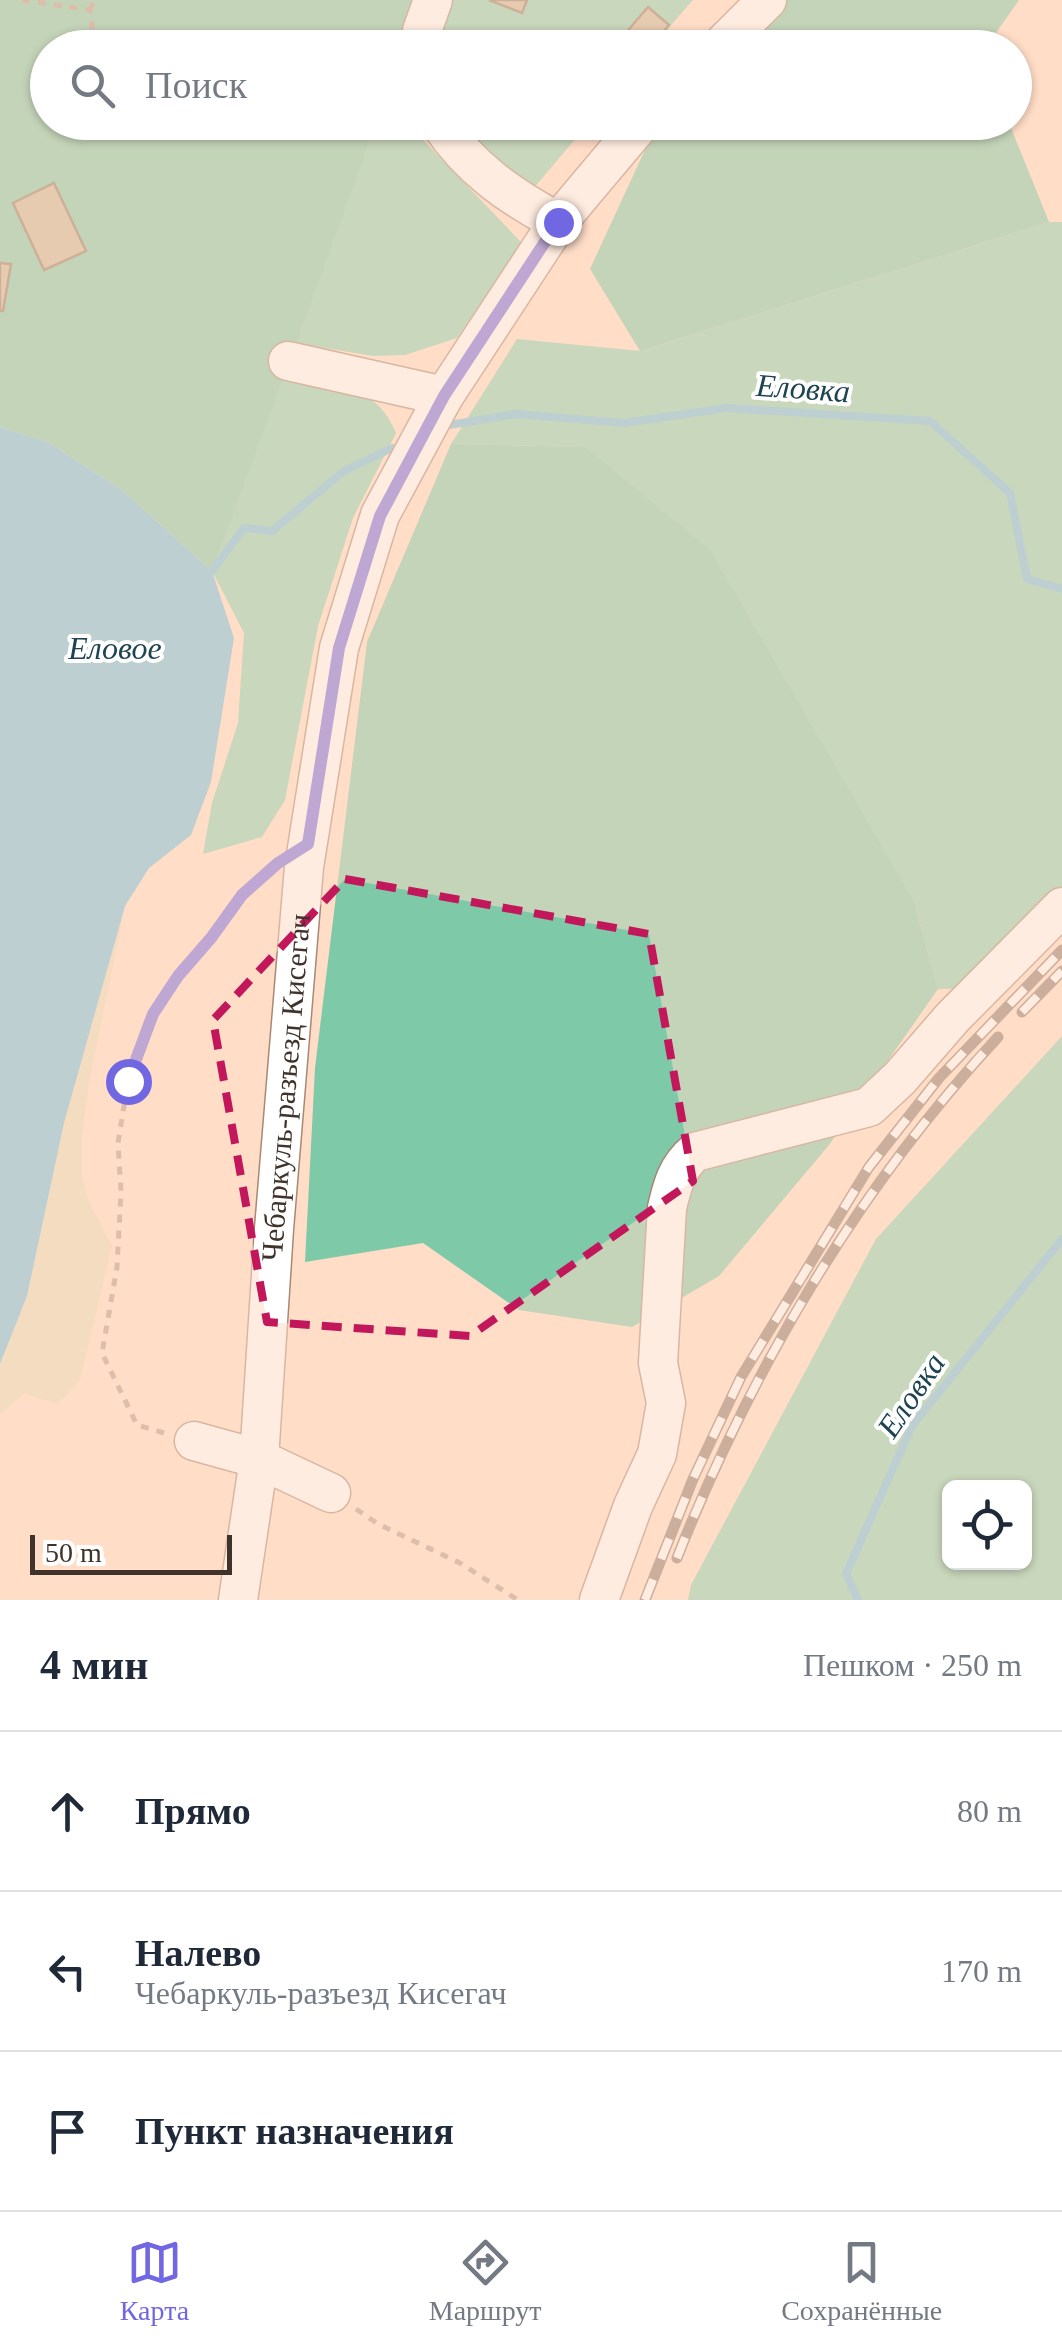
<!DOCTYPE html>
<html lang="ru">
<head>
<meta charset="utf-8">
<style>
	:root { --surface:#fff; --page:#f2f2f3; --text:#1f2937; --muted:#747a83; --line:#e0e1e3; --accent:#7167e2 }
	body { margin:0; font-family:Georgia,serif; background:var(--page); color:var(--text) }
	.controls { position:absolute; right:30px; bottom:30px; display:grid; overflow:hidden; border-radius:15px; box-shadow:0 2px 8px #0004 }
	.controls button { width:90px; height:90px; display:grid; place-items:center; padding:0; border:0; border-bottom:2px solid var(--line); background:var(--surface); color:var(--text); font:50px sans-serif }
	.scale { position:absolute; left:30px; bottom:25px; width:202px; box-sizing:border-box; padding-left:10px; border:5px solid #40332b; border-top:0; font-size:28px; line-height:35px; white-space:nowrap; color:#40332b; -webkit-text-stroke:8px #fff; paint-order:stroke }
	.stop { position:absolute; width:30px; height:30px; margin:-22px; border:8px solid #7167e2; border-radius:50%; background:#fff }
	.stop.end { background:#7167e2; border-color:#fff; box-shadow:0 2px 10px #0008 }
	.list { margin:0; padding:0; list-style:none }
	h2 { display:flex; justify-content:space-between; align-items:center; height:130px; margin:0; padding:0 40px; font-size:42px }
	h2 small { font-size:32px; font-weight:400; color:var(--muted) }
	.list li { display:grid; grid-template-columns:65px 1fr auto; gap:30px; align-items:center; box-sizing:border-box; height:160px; padding:0 40px; border-top:2px solid var(--line) }
	.list b { display:block; font-size:38px; white-space:nowrap }
	.list p { margin:0; font-size:32px; white-space:nowrap; color:var(--muted) }
	.list em { font-size:32px; font-style:normal; color:var(--muted) }
	.icon { flex:none; width:55px; height:55px; fill:none; stroke:currentColor; stroke-width:2; stroke-linecap:round; stroke-linejoin:round }
	.map { position:relative; flex:none; width:1062px; height:1600px; overflow:hidden }
	.search { position:absolute; background:var(--surface); box-shadow:0 2px 8px #0004; left:30px; right:30px; top:30px; height:110px; display:flex; align-items:center; gap:25px; box-sizing:border-box; padding:0 35px; border-radius:55px; color:var(--muted); font-size:38px }
	.sheet { height:610px; background:var(--surface) }
	nav { display:flex; justify-content:space-around; align-items:center; box-sizing:border-box; height:140px; border-top:2px solid var(--line); background:var(--surface); font-size:28px; color:var(--muted) }
	nav a { display:grid; justify-items:center; gap:5px }
	nav .on { color:var(--accent) }
	.map>svg:first-child { display:block }
	.green { fill:#87d1b0; fill-rule:evenodd }
	.forest { fill:#7dc9a8 }
	.sand { fill:#e5dbb6 }
	.water { fill:#6ebfde }
	.lines { fill:none; stroke-linecap:round; stroke-linejoin:round }
	.stream { stroke:#6ebfde; stroke-width:8 }
	.building { fill:#cab697; stroke:#8f7c5f; stroke-width:2.5 }
	.minor-casing { stroke:#a88976; stroke-width:41 }
	.path { stroke:#b39989; stroke-width:5; stroke-dasharray:8 8; stroke-linecap:butt }
	.minor { stroke:#fff; stroke-width:38 }
	.rail-casing { stroke:#8c7669; stroke-width:11 }
	.rail { stroke:#fff; stroke-width:8; stroke-dasharray:22; stroke-linecap:butt }
	.route { stroke:#7167e2; stroke-width:12 }
	.marked { fill:none; stroke:#c2185b; stroke-width:8; stroke-dasharray:20 12; stroke-linejoin:round }
	.labels { text-anchor:middle; stroke-width:8; stroke-linejoin:round; paint-order:stroke }
	.street-label { font-size:30px; fill:#40332b; stroke:#fff }
	.water-label { font-size:32px; font-style:italic; fill:#1f4451; stroke:#fff }
</style>
</head>
<body>
<div class="map">
<svg width="1062" height="1600" viewBox="0 0 1062 1600">
	<rect width="100%" height="100%" fill="#ffddc7"/>
	<g class="green">
		<path d="M423 0H693L652 47 405 48Z"/>
		<path d="M377 123H407L522 243 457 338 405 355 373 356 295 343Z"/>
		<path d="M419 123H589L527 196Z"/>
		<path d="M1049 222H1062V920L984 988 938 989 914 902 585 447 451 444 517 339 640 351Z"/>
		<path d="M282 376C330 384 376 382 396 433L353 518 318 626 285 800 262 837 203 854 212 803 238 723 244 633 212 571Z"/>
		<path d="M1062 1036V1600H688L691 1585 876 1239ZM950 1488H1024V1562H950Z"/>
	</g>
	<g class="forest">
		<path d="M0 0H423L405 47 48 48V122L377 123 212 571 121 489 48 442 0 427Z"/>
		<path d="M786 0H1019L986 47 740 48Z"/>
		<path d="M667 123H1009L1049 222 640 351 590 269 650 139Z"/>
		<path d="M451 444 585 447 710 550 914 902 938 989 829 1145 719 1276 632 1327 519 1310 423 1243 305 1262 315 1068 367 642Z"/>
	</g>
	<path class="sand" d="M125 906 89 1083 82 1136V1180L90 1204 112 1246 80 1380 58 1404 24 1393 0 1415V1364L27 1296 64 1123Z"/>
	<path class="water" d="M0 427 48 442 121 489 212 571 234 638 211 782 191 835 149 868 125 906 64 1123 27 1296 0 1364Z"/>
	<g class="lines">
		<g class="stream">
			<path d="M443 426 516 414 624 423 726 408 930 421 1010 493 1027 579 1062 589"/>
			<path d="M212 571 244 528 272 531 344 471 392 448"/>
			<path d="M858 1600 846 1574 912 1426 1062 1239"/>
		</g>
	</g>
	<g class="building">
		<path d="M489 0H527L522 13Z"/>
		<path d="M648 7 669 25 650 48H613Z"/>
		<path d="M54 183 86 251 44 270 13 203Z"/>
		<path d="M0 263 11 264 3 311H0Z"/>
	</g>
	<g class="lines">
		<g class="minor-casing">
			<g id="minor">
				<path d="M420 48 422 31 433 0"/>
				<path d="M719 48 767 0"/>
				<path d="M439 122C470 169 510 196 558 222"/>
				<path d="M288 361 444 396"/>
				<path d="M194 1441 259 1459 331 1493"/>
				<path id="s1" d="M238 1600 259 1459 274 1229 304 867 339 648 380 515 444 396 558 222 642 122"/>
				<path d="M599 1600 633 1506 657 1454 666 1403 658 1363 667 1208C672 1186 677 1167 695 1152L869 1107 900 1078 953 1017 1062 907"/>
			</g>
		</g>
		<g class="path">
			<path d="M22 0 90 10 95 48"/>
			<path d="M90 10 94 0"/>
			<path d="M164 1433 137 1425 102 1353 117 1267 121 1191 118 1143 128 1081 153 1015 178 976 211 938 242 895 273 868"/>
			<path d="M356 1509 378 1524 460 1563 518 1600"/>
		</g>
		<use href="#minor" class="minor"/>
		<g class="rail-casing">
			<g id="rail">
				<path d="M1022 1012 1062 971"/>
				<path d="M677 1558C752 1368 859 1187 998 1037"/>
				<path d="M645 1600 693 1479 741 1377 869 1167 939 1078 1062 950"/>
			</g>
		</g>
		<use href="#rail" class="rail"/>
	</g>
	<g class="lines">
		<path class="route" d="M128 1081 153 1014 178 976 211 938 242 895 278 863 308 844 339 648 380 516 444 396 558 222"/>
	</g>
	<path d="M0 0H1062V1600H0ZM345 879 649 934 693 1181 470 1336 267 1322 213 1020Z" fill="#ffddc7" fill-opacity=".55" fill-rule="evenodd"/>
	<path class="marked" d="M345 879 649 934 693 1181 470 1336 267 1322 213 1020Z"/>
	<g class="labels">
		<g class="street-label">
			<text dy="10" stroke="none"><textPath href="#s1" startOffset="515">Чебаркуль-разъезд Кисегач</textPath></text>
		</g>
		<g class="water-label">
			<text transform="translate(803 388) rotate(4)" y="11">Еловка</text>
			<text x="115" y="659">Еловое</text>
			<text transform="translate(911 1395) rotate(-56)" y="11">Еловка</text>
		</g>
	</g>
</svg>
<div class="controls">
<button><svg class="icon" aria-label="locate" viewBox="0 0 24 24"><circle cx="12" cy="12" r="6"/><path d="M12 2v4M12 18v4M2 12h4M18 12h4"/></svg></button>
</div>
<div class="scale">50 m</div>
<div class="stop" style="left:128px;top:1081px"></div>
<div class="stop end" style="left:558px;top:222px"></div>
<div class="search"><svg class="icon" aria-label="search" viewBox="0 0 24 24"><circle cx="10" cy="10" r="6"/><path d="M15 15l6 6"/></svg>Поиск</div>
</div>
<section class="sheet">
<h2>4 мин<small>Пешком · 250 m</small></h2>
<ul class="list">
<li><svg class="icon" aria-label="ahead" viewBox="0 0 24 24"><path d="M12 20V5M6 11l6-6 6 6"/></svg><div><b>Прямо</b></div><em>80 m</em></li>
<li><svg class="icon" aria-label="left" viewBox="0 0 24 24"><path d="M17 20v-9H6M10 6l-5 5 5 5"/></svg><div><b>Налево</b><p>Чебаркуль-разъезд Кисегач</p></div><em>170 m</em></li>
<li><svg class="icon" aria-label="arrive" viewBox="0 0 24 24"><path d="M6 21V4h12l-3 4 3 4H6"/></svg><div><b>Пункт назначения</b></div></li>
</ul>
</section>
<nav>
<a class="on"><svg class="icon" aria-label="map" viewBox="0 0 24 24"><path d="M3 6l6-2 6 2 6-2v14l-6 2-6-2-6 2zM9 4v14M15 6v14"/></svg>Карта</a>
<a><svg class="icon" aria-label="directions" viewBox="0 0 24 24"><path d="M12 3l9 9-9 9-9-9zM9 14v-3h6M13 9l2 2-2 2"/></svg>Маршрут</a>
<a><svg class="icon" aria-label="saved" viewBox="0 0 24 24"><path d="M7 4h10v16l-5-4-5 4z"/></svg>Сохранённые</a>
</nav>
</body>
</html>
